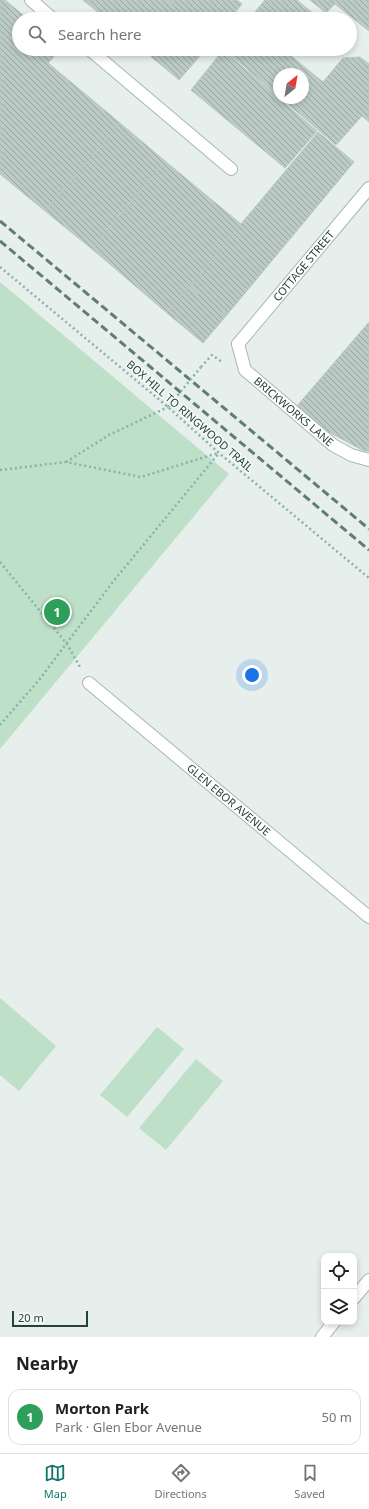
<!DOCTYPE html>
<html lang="en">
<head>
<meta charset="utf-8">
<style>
	:root { --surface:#fff; --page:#f6f6f6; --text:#202124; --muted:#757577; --line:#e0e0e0; --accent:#0f766e }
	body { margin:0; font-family:"Noto Sans",sans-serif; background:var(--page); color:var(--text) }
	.controls { position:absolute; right:12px; bottom:12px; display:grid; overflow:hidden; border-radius:8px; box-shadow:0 2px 6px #0003 }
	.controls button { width:36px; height:36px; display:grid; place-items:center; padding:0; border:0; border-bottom:1px solid var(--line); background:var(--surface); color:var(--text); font:20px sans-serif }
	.compass { position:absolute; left:273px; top:68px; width:36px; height:36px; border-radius:50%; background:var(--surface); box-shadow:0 2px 6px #0003; rotate:31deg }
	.scale { position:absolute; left:12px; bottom:10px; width:76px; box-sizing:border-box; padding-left:4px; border:2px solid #24423a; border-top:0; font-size:11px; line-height:14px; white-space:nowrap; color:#24423a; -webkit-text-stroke:3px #f7fbf9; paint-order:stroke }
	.you { position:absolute; left:252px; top:675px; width:14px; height:14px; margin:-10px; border:3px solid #fff; border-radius:50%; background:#1a73e8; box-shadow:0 0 0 6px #1a73e833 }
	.badge { display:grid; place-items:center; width:26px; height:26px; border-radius:50%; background:var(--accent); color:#fff; font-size:13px; font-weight:700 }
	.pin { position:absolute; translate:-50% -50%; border:2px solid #fff; box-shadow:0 1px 4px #0006 }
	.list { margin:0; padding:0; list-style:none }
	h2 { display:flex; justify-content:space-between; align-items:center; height:52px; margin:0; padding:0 16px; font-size:17px }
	h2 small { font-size:13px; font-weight:400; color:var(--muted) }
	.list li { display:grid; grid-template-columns:26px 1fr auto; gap:12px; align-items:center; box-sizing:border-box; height:56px; margin:0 8px 8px; padding:0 8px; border:1px solid var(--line); border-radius:12px }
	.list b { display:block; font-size:15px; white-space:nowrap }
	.list p { margin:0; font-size:13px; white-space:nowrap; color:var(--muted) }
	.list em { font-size:13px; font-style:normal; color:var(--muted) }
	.icon { flex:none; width:22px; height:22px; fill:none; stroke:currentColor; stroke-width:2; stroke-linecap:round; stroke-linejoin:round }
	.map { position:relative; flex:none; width:369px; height:1337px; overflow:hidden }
	.search { position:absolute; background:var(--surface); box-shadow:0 2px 6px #0003; left:12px; right:12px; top:12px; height:44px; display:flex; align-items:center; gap:10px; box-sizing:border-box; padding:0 14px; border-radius:22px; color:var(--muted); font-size:15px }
	.sheet { height:116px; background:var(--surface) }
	nav { display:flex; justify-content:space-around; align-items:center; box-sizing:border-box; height:56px; border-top:1px solid var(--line); background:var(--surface); font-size:11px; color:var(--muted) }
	nav a { display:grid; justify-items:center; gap:2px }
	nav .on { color:var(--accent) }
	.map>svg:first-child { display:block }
	.green { fill:#bfe0c8 }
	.building { fill:url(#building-back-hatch); stroke:#b8c9c2 }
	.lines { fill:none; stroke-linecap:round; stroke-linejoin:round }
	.service-casing { stroke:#a8b8b2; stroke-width:14 }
	.minor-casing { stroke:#a8b8b2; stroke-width:14 }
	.path { stroke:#86b3a5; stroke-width:2.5; stroke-dasharray:2 3; stroke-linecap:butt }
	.service { stroke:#fff; stroke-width:12 }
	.minor { stroke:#fff; stroke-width:12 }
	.rail { stroke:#5f7d75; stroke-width:3; stroke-dasharray:8 4; stroke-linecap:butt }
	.path-bridge { stroke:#86b3a5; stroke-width:2.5; stroke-dasharray:2 3; stroke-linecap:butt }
	.labels { text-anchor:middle; stroke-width:3; stroke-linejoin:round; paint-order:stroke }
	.street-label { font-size:11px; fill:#24423a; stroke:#f7fbf9 }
</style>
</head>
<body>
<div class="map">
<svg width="369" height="1337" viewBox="0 0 369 1337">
	<defs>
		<pattern id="building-back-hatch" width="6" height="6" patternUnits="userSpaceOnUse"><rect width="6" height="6" fill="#bbcac4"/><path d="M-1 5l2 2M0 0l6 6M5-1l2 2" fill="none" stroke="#98a6a0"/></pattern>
	</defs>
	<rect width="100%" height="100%" fill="#e6efeb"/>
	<g class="green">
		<path d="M0 282 229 474 0 749Z"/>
		<path d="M0 998 56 1046 19 1091 0 1075Z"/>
		<path d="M157 1027 184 1049 127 1117 100 1095Z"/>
		<path d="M196 1059 223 1081 166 1150 139 1128Z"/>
	</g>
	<g class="building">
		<path d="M0 0H5L28 19H19V49H61L48 63 120 123 45 211 0 174Z"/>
		<path d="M83 0H168L190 19H106Z"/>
		<path d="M168 0H237L242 4 230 19H191Z"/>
		<path d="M265 0H297L320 19H249Z"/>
		<path d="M310 0H369V31L335 4 326 13Z"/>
		<path d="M142 49H206L179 80Z"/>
		<path d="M224 49H295L290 55 323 82 343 58 360 57 369 64V122L362 116 336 145 281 98H303V74H279V97Z"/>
		<path d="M223 50 317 131 285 168 191 90Z"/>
		<path d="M120 123 165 161 92 249 45 211Z"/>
		<path d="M318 132 354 162 226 316 189 286Z"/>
		<path d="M165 161 241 224 167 313 92 249Z"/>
		<path d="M189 286 226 316 203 343 167 313Z"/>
		<path d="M369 322V451H364L325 430 297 406Z"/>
	</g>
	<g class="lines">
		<g class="service-casing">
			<g id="service">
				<path d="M31 0 53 19"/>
				<path d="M89 49 231 169"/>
				<path id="s1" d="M238 344 245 370 333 445 351 455 369 460"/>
			</g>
		</g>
		<g class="minor-casing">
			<g id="minor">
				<path id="s2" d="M238 344 369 188"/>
				<path id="s3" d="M89 683 369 917"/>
				<path d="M354 1298 369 1280"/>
				<path d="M322 1337 334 1322"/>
			</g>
		</g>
		<g class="path">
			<path d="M0 267 168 407 219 453 369 578"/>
			<path d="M201 367 212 355 222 362"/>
			<path d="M66 462 109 435 168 407"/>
			<path d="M0 470 66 462 141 477 218 453"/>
			<path d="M0 562 67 644 80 667"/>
			<path d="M0 725 39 680 112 583 219 453"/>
		</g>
		<use href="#service" class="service"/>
		<use href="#minor" class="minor"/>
		<g class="rail">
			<path d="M0 221 369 529"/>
			<path d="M0 241 369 550"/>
		</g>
		<path class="path-bridge" d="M168 407 201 367"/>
	</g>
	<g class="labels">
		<g class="street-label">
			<text dy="4" stroke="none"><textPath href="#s2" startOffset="102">COTTAGE STREET</textPath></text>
			<text dy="4" stroke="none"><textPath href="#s1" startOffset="91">BRICKWORKS LANE</textPath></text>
			<text transform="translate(190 416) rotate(41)" y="4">BOX HILL TO RINGWOOD TRAIL</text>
			<text dy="4" stroke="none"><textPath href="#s3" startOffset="182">GLEN EBOR AVENUE</textPath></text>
		</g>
	</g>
</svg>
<div class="controls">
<button><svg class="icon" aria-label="locate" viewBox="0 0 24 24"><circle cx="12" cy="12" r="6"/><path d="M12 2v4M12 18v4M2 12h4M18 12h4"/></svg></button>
<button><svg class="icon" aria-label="layers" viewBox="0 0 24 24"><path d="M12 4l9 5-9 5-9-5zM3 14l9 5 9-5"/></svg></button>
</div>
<svg class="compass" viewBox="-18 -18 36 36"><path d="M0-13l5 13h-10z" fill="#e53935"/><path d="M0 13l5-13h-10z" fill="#757577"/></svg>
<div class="scale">20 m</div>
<div class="you"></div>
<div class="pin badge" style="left:57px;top:612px;background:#2e9e5b">1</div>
<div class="search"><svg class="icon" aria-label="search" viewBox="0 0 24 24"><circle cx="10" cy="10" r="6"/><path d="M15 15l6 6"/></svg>Search here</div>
</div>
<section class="sheet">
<h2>Nearby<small></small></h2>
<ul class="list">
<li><span class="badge" style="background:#2e9e5b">1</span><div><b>Morton Park</b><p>Park · Glen Ebor Avenue</p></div><em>50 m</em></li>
</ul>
</section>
<nav>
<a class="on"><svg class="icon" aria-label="map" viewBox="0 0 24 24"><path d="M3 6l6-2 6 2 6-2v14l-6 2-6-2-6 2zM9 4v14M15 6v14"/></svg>Map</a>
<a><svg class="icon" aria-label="directions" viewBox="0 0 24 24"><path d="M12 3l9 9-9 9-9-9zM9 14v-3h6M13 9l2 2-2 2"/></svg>Directions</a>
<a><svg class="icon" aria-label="saved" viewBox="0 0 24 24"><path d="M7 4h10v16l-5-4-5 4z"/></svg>Saved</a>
</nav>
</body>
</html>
